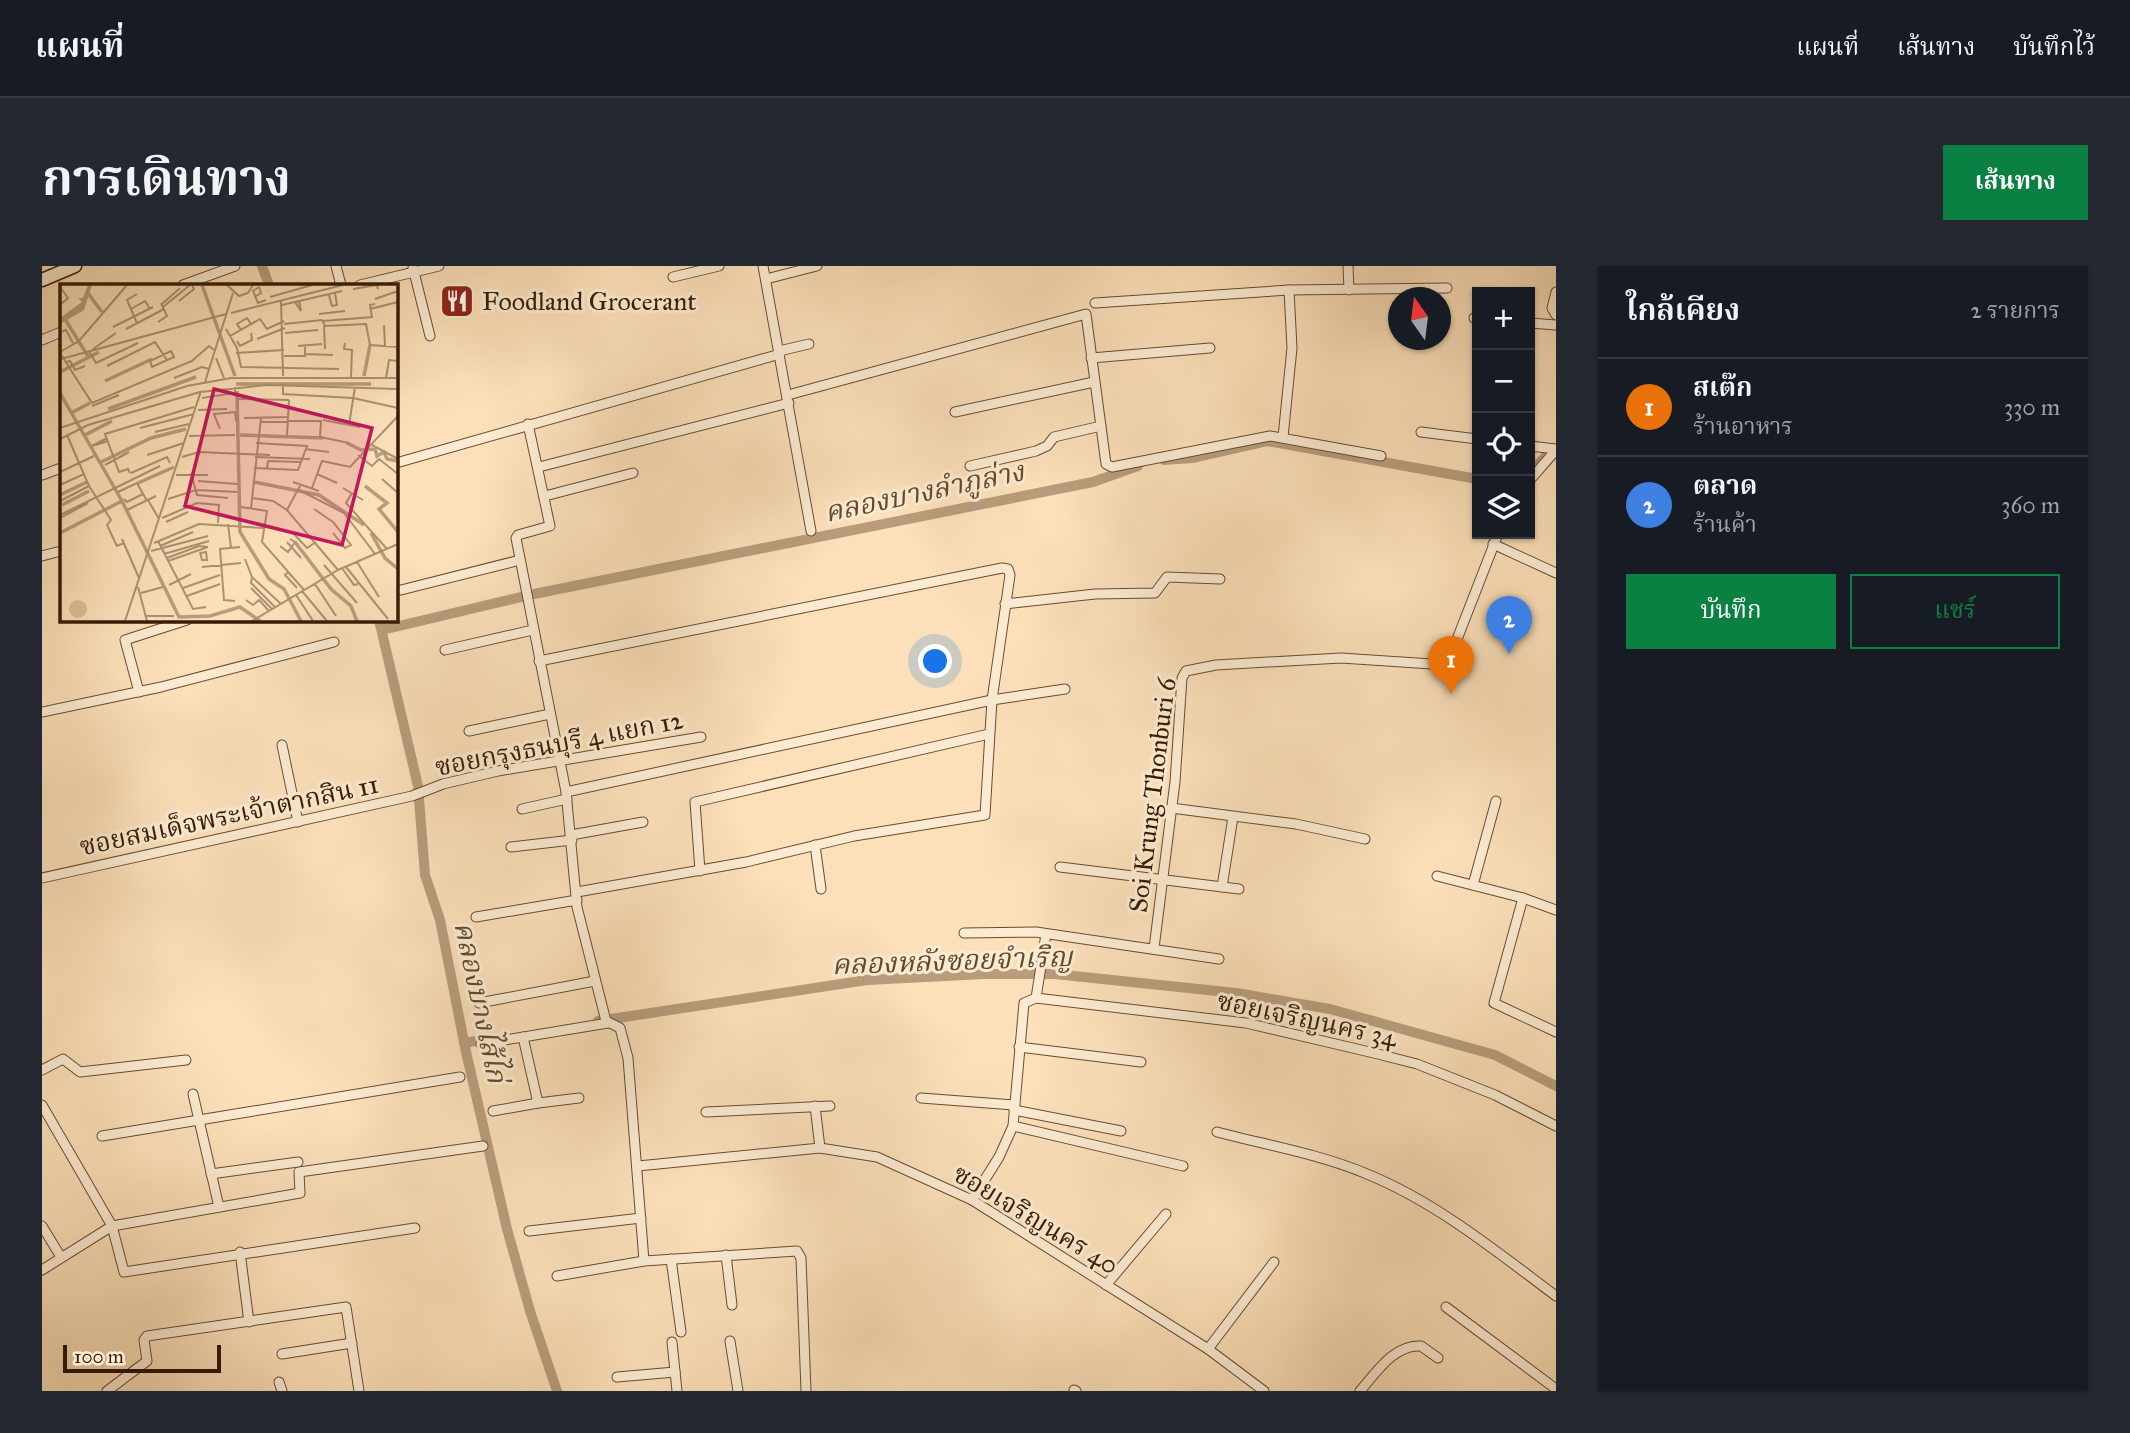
<!DOCTYPE html>
<html lang="th">
<head>
<meta charset="utf-8">
<style>
	:root { --surface:#171b24; --page:#242831; --text:#f1f3f6; --muted:#9ea1a6; --line:#363941; --accent:#0b8043 }
	body { margin:0; font-family:"IM FELL Great Primer","Noto Serif Thai",serif; background:var(--page); color:var(--text) }
	.controls { position:absolute; right:21px; top:21px; display:grid; overflow:hidden; border-radius:0px; box-shadow:0 2px 5px #0004 }
	.controls button { width:63px; height:63px; display:grid; place-items:center; padding:0; border:0; border-bottom:2px solid var(--line); background:var(--surface); color:var(--text); font:35px sans-serif }
	.compass { position:absolute; left:1346px; top:21px; width:63px; height:63px; border-radius:50%; background:var(--surface); box-shadow:0 2px 5px #0004; rotate:346deg }
	.scale { position:absolute; left:21px; bottom:18px; width:158px; box-sizing:border-box; padding-left:7px; border:4px solid #371b03; border-top:0; font-size:19px; line-height:24px; white-space:nowrap; color:#371b03; -webkit-text-stroke:5px #fcebd2; paint-order:stroke }
	.you { position:absolute; left:894px; top:396px; width:24px; height:24px; margin:-18px; border:5px solid #fff; border-radius:50%; background:#1a73e8; box-shadow:0 0 0 10px #1a73e833 }
	.badge { display:grid; place-items:center; width:46px; height:46px; border-radius:50%; background:var(--accent); color:#fff; font-size:23px; font-weight:700 }
	.pin { position:absolute; translate:-50% -58px; filter:drop-shadow(0 2px 4px #0008) }
	.pin::after { content:''; position:absolute; top:37px; width:24px; height:21px; background:inherit; clip-path:polygon(0 0,100% 0,50% 100%) }
	.list { margin:0; padding:0; list-style:none }
	h2 { display:flex; justify-content:space-between; align-items:center; height:91px; margin:0; padding:0 28px; font-size:30px }
	h2 small { font-size:23px; font-weight:400; color:var(--muted) }
	.list li { display:grid; grid-template-columns:46px 1fr auto; gap:21px; align-items:center; box-sizing:border-box; height:98px; padding:0 28px; border-top:2px solid var(--line) }
	.list b { display:block; font-size:26px; white-space:nowrap }
	.list p { margin:0; font-size:23px; white-space:nowrap; color:var(--muted) }
	.list em { font-size:23px; font-style:normal; color:var(--muted) }
	.actions { display:flex; gap:14px; padding:21px 28px }
	.actions a { flex:1; padding:16px 0; border:2px solid var(--accent); border-radius:0px; text-align:center; font-size:24px; color:var(--accent) }
	.actions .main { background:var(--accent); color:#fff }
	.icon { flex:none; width:38px; height:38px; fill:none; stroke:currentColor; stroke-width:2; stroke-linecap:round; stroke-linejoin:round }
	.map { position:relative; flex:none; width:1514px; height:1125px; overflow:hidden; border-radius:0px }
	header { display:flex; align-items:center; gap:42px; box-sizing:border-box; height:98px; padding:0 35px; background:var(--surface); border-bottom:2px solid var(--line) }
	header strong { font-size:33px }
	nav { display:flex; gap:38px; margin-inline-start:auto; font-size:24px }
	.intro { display:flex; align-items:center; justify-content:space-between; box-sizing:border-box; height:168px; padding:0 42px }
	h1 { margin:0; font-size:49px }
	.button { padding:18px 32px; border-radius:0px; background:var(--accent); color:#fff; font-size:24px; font-weight:700 }
	main { display:flex; gap:42px; padding:0 42px }
	aside { flex:1; background:var(--surface); border-radius:0px; box-shadow:0 2px 5px #0004 }
	.map>svg:first-child { display:block }
	.lines { fill:none; stroke-linecap:round; stroke-linejoin:round }
	.canal { stroke:#b89d7c; stroke-width:10 }
	.street-casing { stroke:#684c31; stroke-width:11 }
	.secondary-casing { stroke:#371b03; stroke-width:15 }
	.street { stroke:#fcebd2; stroke-width:9 }
	.secondary { stroke:#fcebd2; stroke-width:12 }
	.labels { text-anchor:middle; stroke-width:6; stroke-linejoin:round; paint-order:stroke }
	.poi-label { font-size:26px; fill:#371b03; stroke:#fcebd2; text-anchor:start }
	.street-label { font-size:26px; fill:#371b03; stroke:#fcebd2 }
	.water-label { font-size:28px; font-style:italic; fill:#64482d; stroke:#fcebd2 }
	.inset-river { fill:none; stroke:#b89d7c; stroke-width:3.5 }
	.inset-road { fill:none; stroke:#ad9171; stroke-width:2 }
	.view { fill:#c2185b; fill-opacity:0.15; stroke:#c2185b; stroke-width:3.5 }
	.inset-edge { fill:none; stroke:#371b03; stroke-width:3.5 }
</style>
</head>
<body>
<header>
<strong>แผนที่</strong>
<nav><a>แผนที่</a><a>เส้นทาง</a><a>บันทึกไว้</a></nav>
</header>
<div class="intro"><h1>การเดินทาง</h1><a class="button">เส้นทาง</a></div>
<main>
<div class="map">
<svg width="1514" height="1125" viewBox="0 0 1514 1125">
	<rect width="100%" height="100%" fill="#fbe0ba"/>
	<filter id="stains"><feTurbulence type="fractalNoise" baseFrequency=".00286" numOctaves="4"/><feColorMatrix values="0 0 0 0 .2 0 0 0 0 .09 0 0 0 0 .02 0 0 0 .5 -.17"/></filter>
	<radialGradient id="worn" r=".72"><stop offset=".6" stop-color="#630" stop-opacity="0"/><stop offset="1" stop-color="#630" stop-opacity=".3"/></radialGradient>
	<g class="lines">
		<g class="canal">
			<path d="M220 0 227 19"/>
			<path d="M1122 194 1150 192 1225 175 1435 213"/>
			<path d="M1488 207 1503 191"/>
			<path d="M337 354 376 520 383 609 398 654 424 786 465 963 488 1045 515 1125"/>
			<path d="M340 364 492 328 1051 216 1096 200"/>
			<path d="M556 755 825 714 942 708H1013L1194 727 1288 743 1453 789 1514 820"/>
			<path d="M422 777 451 772"/>
		</g>
		<g class="street-casing">
			<g id="street">
				<path d="M294 0 299 19"/>
				<path d="M721 0 769 265"/>
				<path d="M1306 0 1307 24"/>
				<path d="M371 2 388 70"/>
				<path d="M631 11 677 0"/>
				<path d="M724 13 775 0"/>
				<path d="M141 19 193 0"/>
				<path d="M318 19 397 0"/>
				<path d="M1514 26 1510 42 1514 49"/>
				<path d="M1053 37 1247 24 1405 22"/>
				<path d="M1432 52 1435 53"/>
				<path d="M1488 57 1514 59"/>
				<path d="M0 74 19 66"/>
				<path d="M737 85 767 78"/>
				<path d="M1049 92 1168 82"/>
				<path d="M746 129 1044 48 1064 198 1070 201 1228 170 1339 190"/>
				<path d="M913 146 1052 116"/>
				<path d="M486 158 508 260 476 269 474 272 524 526 535 641 564 755 578 762 586 792 602 995"/>
				<path d="M1379 166 1435 173"/>
				<path d="M1241 171 1250 82 1247 24"/>
				<path d="M1488 180 1514 183"/>
				<path d="M354 197 738 88"/>
				<path d="M928 200 994 185 1005 180 1012 171 1059 160"/>
				<path d="M497 201 747 137"/>
				<path d="M0 209 19 202"/>
				<path d="M1488 214 1514 184"/>
				<path d="M503 230 591 207"/>
				<path d="M1451 278 1514 307"/>
				<path d="M0 290 19 285"/>
				<path d="M359 324 478 294"/>
				<path d="M963 338 1053 328 1113 327 1125 311 1178 313"/>
				<path d="M403 384 491 364"/>
				<path d="M497 395 960 302 966 303 968 309 950 434 943 549 812 570 704 596 535 626"/>
				<path d="M97 426 83 374 145 354"/>
				<path d="M0 446 119 421 292 376"/>
				<path d="M427 465 508 448"/>
				<path d="M240 479 256 556"/>
				<path d="M524 526 950 434 1023 423"/>
				<path d="M1129 542 1254 558 1323 573"/>
				<path d="M480 543 525 533"/>
				<path d="M529 569 601 556"/>
				<path d="M773 579 779 623"/>
				<path d="M469 581 530 574"/>
				<path d="M1018 601 1197 623"/>
				<path d="M658 605 653 536 947 468"/>
				<path d="M1395 610 1481 632 1514 644"/>
				<path d="M0 612 370 530 401 518 456 505 659 471"/>
				<path d="M1431 619 1454 535"/>
				<path d="M1180 621 1191 551"/>
				<path d="M1481 632 1452 737 1514 766"/>
				<path d="M434 651 535 634"/>
				<path d="M922 667 994 666 1177 693"/>
				<path d="M1112 682 1133 516 1140 412 1144 405 1174 399 1299 392 1405 399 1456 268"/>
				<path d="M994 732 1204 757 1332 787 1375 798 1453 829 1514 860"/>
				<path d="M437 737 553 715"/>
				<path d="M481 771 496 837 537 832"/>
				<path d="M439 778 566 757"/>
				<path d="M977 781 1099 796"/>
				<path d="M0 804 21 793 38 806 144 794"/>
				<path d="M151 828 177 941"/>
				<path d="M879 832 972 839"/>
				<path d="M0 839 70 960 82 1006 373 962"/>
				<path d="M773 840 778 882"/>
				<path d="M972 844 1079 865"/>
				<path d="M451 845 496 837"/>
				<path d="M664 846 788 840"/>
				<path d="M971 860 1141 900"/>
				<path d="M1175 866C1224 879 1278 888 1325 908 1394 936 1455 986 1514 1030"/>
				<path d="M60 870 418 811"/>
				<path d="M596 900 778 882 835 891 930 934 1166 1083 1222 1125"/>
				<path d="M169 908 256 896"/>
				<path d="M930 934 957 891 971 860 982 737 994 732 1004 668"/>
				<path d="M0 960 19 991"/>
				<path d="M487 965 599 952"/>
				<path d="M198 986 207 1056"/>
				<path d="M684 989 690 1039"/>
				<path d="M629 993 639 1066"/>
				<path d="M0 1004 70 960 258 927 257 906 441 880"/>
				<path d="M515 1010 602 995 755 985 759 992 764 1125"/>
				<path d="M1064 1019 1124 948"/>
				<path d="M1404 1041 1514 1123"/>
				<path d="M688 1075 696 1125"/>
				<path d="M630 1076 635 1125"/>
				<path d="M1166 1083 1232 996"/>
				<path d="M240 1088 310 1077"/>
				<path d="M575 1111 633 1106"/>
				<path d="M237 1116 240 1125"/>
				<path d="M1032 1124 1034 1125"/>
				<path d="M65 1125 105 1095 102 1074 105 1070 304 1041 317 1125"/>
				<path d="M1318 1125C1334 1107 1352 1078 1379 1080L1396 1092"/>
			</g>
		</g>
		<g class="secondary-casing">
			<path id="secondary" d="M0 14 33 0"/>
		</g>
		<use href="#street" class="street"/>
		<use href="#secondary" class="secondary"/>
	</g>
	<defs>
		<g id="restaurant-square" transform="scale(1.75)"><rect x="-9" y="-9" width="18" height="18" rx="4" fill="#8f2418" stroke="#fcebd2"/><path d="M-5-6h1v4h1v-4h1v4h1v-4h1v5L-1.5 .5V6h-2V.5L-5-1ZM5-6V6H3V1.5H1.5Q1.5-4 5-6Z" fill="#fff"/></g>
	</defs>
	<g fill-rule="evenodd">
		<use href="#restaurant-square" x="415" y="35"/>
	</g>
	<g class="labels">
		<g class="poi-label">
			<text x="440" y="44">Foodland Grocerant</text>
		</g>
		<g class="street-label">
			<text transform="translate(517 477) rotate(-11)" y="9">ซอยกรุงธนบุรี 4 แยก 12</text>
			<text transform="translate(1110 529) rotate(-83)" y="9">Soi Krung Thonburi 6</text>
			<text transform="translate(187 549) rotate(-12)" y="9">ซอยสมเด็จพระเจ้าตากสิน 11</text>
			<text transform="translate(1265 753) rotate(12)" y="9">ซอยเจริญนคร 34</text>
			<text transform="translate(994 953) rotate(31)" y="9">ซอยเจริญนคร 40</text>
		</g>
		<g class="water-label">
			<text transform="translate(882 225) rotate(-12)" y="10">คลองบางลำภูล่าง</text>
			<text transform="translate(910 694) rotate(-2)" y="10">คลองหลังซอยจำเริญ</text>
			<text transform="translate(439 736) rotate(78)" y="10">คลองบางไส้ไก่</text>
		</g>
	</g>
	<g transform="translate(18 18)">
		<rect width="338" height="338" fill="#fbe0ba"/>
		<path d="M9 325a9 9 0 1 1 18 0a9 9 0 1 1-18 0Z" fill="#dabf9b"/>
		<path d="M28 1H32L24 26 0 40V34L22 18 18 14H23Z" fill="#b89d7c"/>
		<path class="inset-river" d="M142 1 175 92M27 8 42 28M5 35 29 74M0 88 39 68M304 92 310 61M45 97 92 75M176 100H311M177 107 180 248 209 295 224 305 241 337M0 109 62 217 119 333 150 332 180 323 200 337M48 125 136 93M11 129 30 119M180 151 263 154M23 152 52 137M287 159 301 166 315 165 317 172 324 168 327 175 338 177M39 179 91 154 126 145M194 198 259 211 304 241M78 199 114 183M305 202 327 219 319 225 338 248M0 211 27 198M2 221 29 207M0 249 62 217M311 249 325 274 338 285M235 258 271 305 291 322 297 337"/>
		<path class="inset-road" d="M167 1 179 12 188 9 193 1M0 3 8 14 0 21M293 5 317 1 318 5M77 10 67 16 77 39M269 11 272 22 277 21 275 9M196 12 201 9 199 3 193 7 198 19 206 16M210 13 252 1M315 15 338 7M119 17 134 5 132 1M221 17 223 92M235 18 241 27 239 17M102 20 120 4M222 21 282 7M103 23 130 1M71 25 85 17 90 25M310 25 338 18M171 29 283 1M259 30 285 27M263 37 312 33 310 21 315 20M98 38 107 32 101 19M224 40 262 36 265 42 306 40 310 61 338 63M324 41 325 62M264 42 265 65M53 43 93 23M66 45 104 25M166 45 177 64 181 83 279 85M181 46 177 40 187 34 191 40M0 48 6 46 13 59M225 49 258 46M170 52 200 35 207 45 224 37M197 55 225 44M177 57 180 62 192 56 191 49M285 59 284 65 292 66 291 93M238 62 262 60M33 65 56 49M29 67 36 79 78 59M111 67 114 73 92 83 90 77ZM0 68 19 57 67 1M0 69 32 119 132 77 149 62 154 66M176 69 224 66M245 70 273 71M224 72H245V61M156 74 164 94M1 75 166 30M6 78 10 77 15 86 25 82M47 82 95 58 107 76M114 94 142 83 149 85M326 94 329 76 338 77M145 98 173 9M223 102V110L293 114 338 124M142 114 175 109V103M179 115 229 116M32 122 59 111M138 126 167 125M184 134 229 133M263 136 300 143M228 137H261L260 153 289 159M201 138H228M289 141 295 103M0 144 127 102 171 94H338M80 144 134 130M160 145 154 130 175 128 176 137M95 148 129 140M7 151 29 202 51 236 47 241 55 258 57 262 64 259M129 152 175 151M227 152 229 116M47 154 32 162 48 157M0 155 28 141 140 108 207 101 338 105M312 161 338 175M245 165 269 168M87 171 124 159M298 171 312 182 319 175 338 190M122 173 139 168 210 171M195 173 250 175M45 181 69 168M194 184 238 186 247 162 196 159M207 185 208 177 240 178M0 188 34 172M70 189 68 185 59 188 45 150 134 123M71 189 107 173 110 179M131 189 137 211 168 214M257 190 277 199M116 191H148M322 195 338 209M138 197 177 200M233 198 259 207M0 201 24 190M252 204 262 177 290 183 338 132M283 204 303 216M239 206 284 229 315 270M58 208 77 199 87 217M292 209 286 219 327 265M193 214 213 217 227 226 278 286M64 215 67 218 83 210M108 215 136 206 177 208M88 216 99 235M0 217 29 202M181 223 207 227 202 258 244 306M191 224 201 134M254 225 273 238 291 261 285 264 273 249M67 226 96 212M227 226 241 200M0 231 100 182M0 234 28 219M102 234 137 219 159 221 158 239M106 238 128 228M168 240 171 264M232 248 247 264 256 258M62 255 79 294M98 257 133 325 146 323M227 258 241 274M94 259 139 240 204 244M100 262 133 248M220 262 228 268 235 258 230 255M91 267 148 252M140 268 142 276H147L146 268 141 269M104 270 149 257M107 274 139 262 148 263M185 275 192 293 221 320M108 277 148 263M297 278 319 313M264 281 297 319M142 283 181 279M286 283 328 335M282 284 294 301 298 300M192 293 191 299 215 323M232 293 228 288 225 291 237 304M255 300 276 332M109 301 131 290M78 303 87 337M123 304 160 291M191 304 212 325M242 307 267 337M81 309 103 303M236 311 253 337M127 312 160 300M186 316 193 321 199 316 209 327M175 317 164 316 160 265 180 263M86 332H114M65 337 141 107M192 337 278 286 338 260"/>
		<path class="view" d="M154 105 312 144 282 261 125 222Z"/>
		<rect width="338" height="338" class="inset-edge"/>
	</g>
	<rect width="100%" height="100%" filter="url(#stains)"/>
	<rect width="100%" height="100%" fill="url(#worn)"/>
</svg>
<div class="controls">
<button>+</button>
<button>−</button>
<button><svg class="icon" aria-label="locate" viewBox="0 0 24 24"><circle cx="12" cy="12" r="6"/><path d="M12 2v4M12 18v4M2 12h4M18 12h4"/></svg></button>
<button><svg class="icon" aria-label="layers" viewBox="0 0 24 24"><path d="M12 4l9 5-9 5-9-5zM3 14l9 5 9-5"/></svg></button>
</div>
<svg class="compass" viewBox="-18 -18 36 36"><path d="M0-13l5 13h-10z" fill="#e53935"/><path d="M0 13l5-13h-10z" fill="#9ea1a6"/></svg>
<div class="scale">100 m</div>
<div class="you"></div>
<div class="pin badge" style="left:1409px;top:428px;background:#e8710a">1</div>
<div class="pin badge" style="left:1467px;top:388px;background:#3f7fe0">2</div>
</div>
<aside>
<h2>ใกล้เคียง<small>2 รายการ</small></h2>
<ul class="list">
<li><span class="badge" style="background:#e8710a">1</span><div><b>สเต๊ก</b><p>ร้านอาหาร</p></div><em>330 m</em></li>
<li><span class="badge" style="background:#3f7fe0">2</span><div><b>ตลาด</b><p>ร้านค้า</p></div><em>360 m</em></li>
</ul>
<div class="actions"><a class="main">บันทึก</a><a>แชร์</a></div>
</aside>
</main>
</body>
</html>
